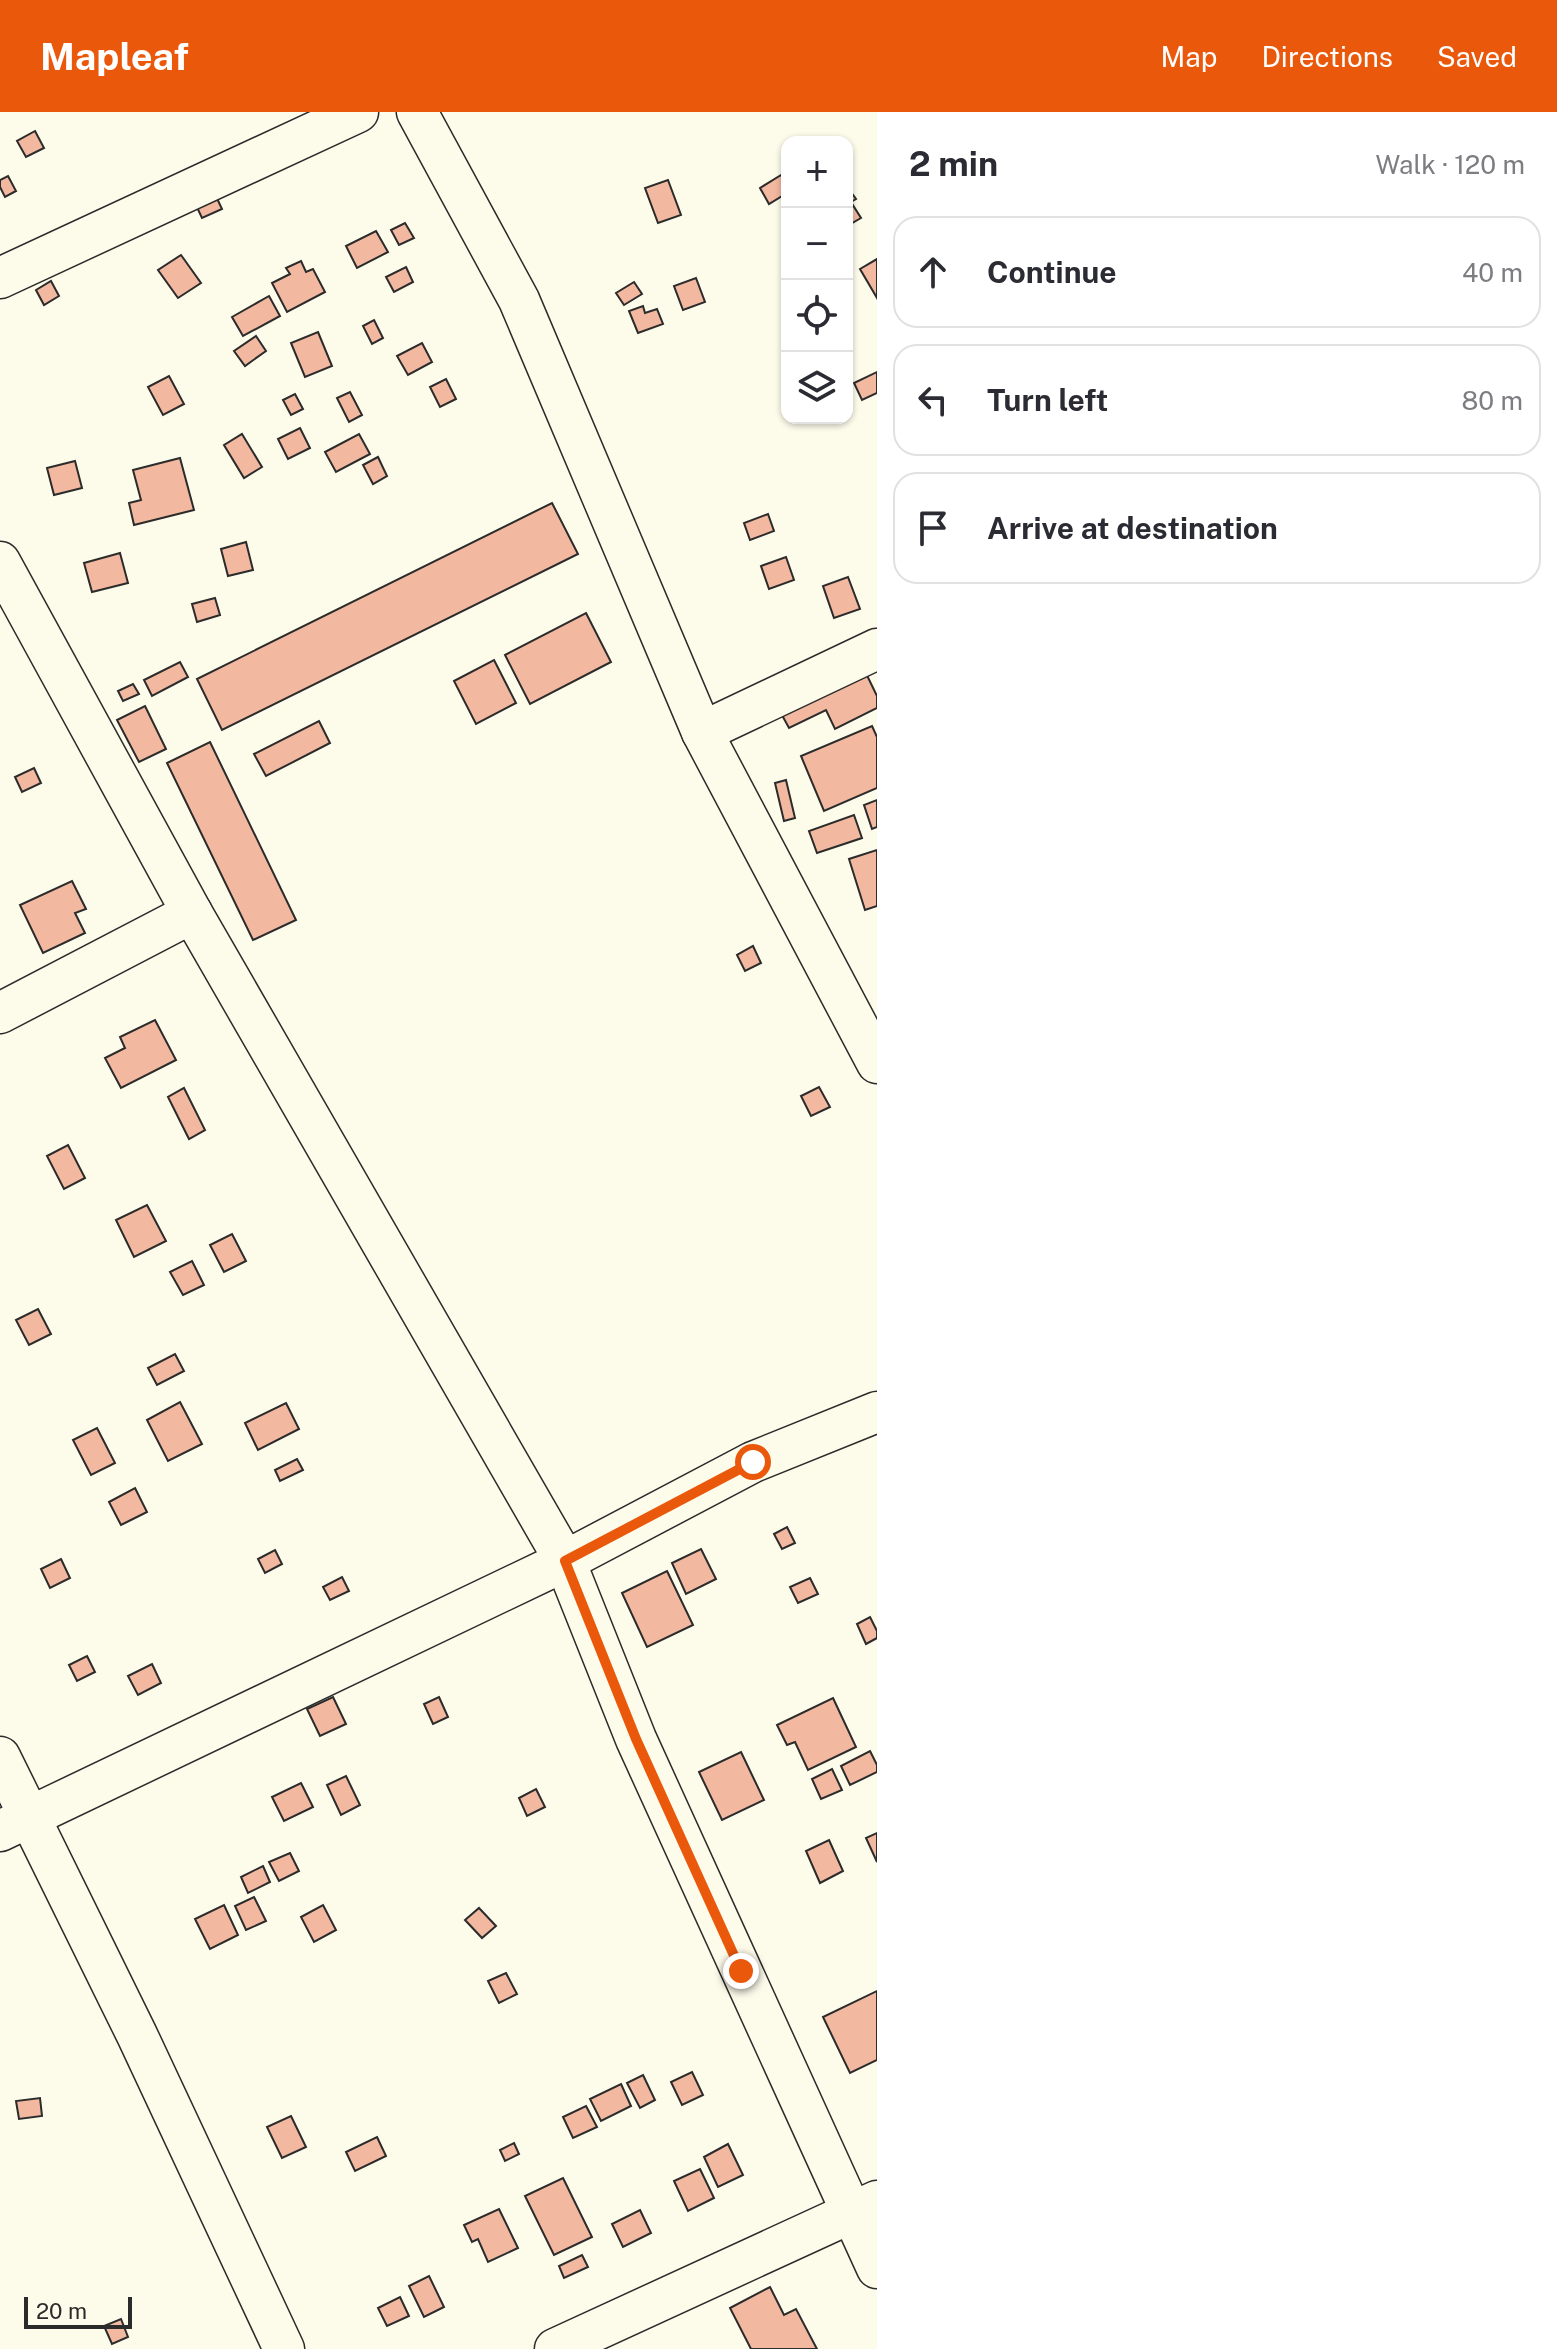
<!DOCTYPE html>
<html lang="en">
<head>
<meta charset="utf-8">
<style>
	:root { --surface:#fff; --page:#f7f7f7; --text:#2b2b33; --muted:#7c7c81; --line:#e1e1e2; --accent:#ea580c }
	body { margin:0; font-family:"Public Sans",sans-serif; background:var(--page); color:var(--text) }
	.controls { position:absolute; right:24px; top:24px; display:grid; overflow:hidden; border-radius:16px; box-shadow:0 2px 6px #0004 }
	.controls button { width:72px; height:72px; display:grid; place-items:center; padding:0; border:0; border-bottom:2px solid var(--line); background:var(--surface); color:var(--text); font:40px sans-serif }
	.scale { position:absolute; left:24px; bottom:20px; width:108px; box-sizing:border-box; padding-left:8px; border:4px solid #2b2b2b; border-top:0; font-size:22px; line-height:28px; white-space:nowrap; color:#2b2b2b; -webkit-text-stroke:6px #fdfbea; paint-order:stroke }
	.stop { position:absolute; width:24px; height:24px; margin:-18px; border:6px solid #ea580c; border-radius:50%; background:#fff }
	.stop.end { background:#ea580c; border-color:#fff; box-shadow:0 2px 8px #0008 }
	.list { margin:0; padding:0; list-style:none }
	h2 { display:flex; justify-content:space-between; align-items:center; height:104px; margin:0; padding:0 32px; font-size:34px }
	h2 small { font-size:26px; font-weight:400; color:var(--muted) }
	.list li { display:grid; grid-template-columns:52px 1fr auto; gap:24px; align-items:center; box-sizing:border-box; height:112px; margin:0 16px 16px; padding:0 16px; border:2px solid var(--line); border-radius:24px }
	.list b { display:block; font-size:30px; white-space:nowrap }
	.list em { font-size:26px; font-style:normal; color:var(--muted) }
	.icon { flex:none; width:44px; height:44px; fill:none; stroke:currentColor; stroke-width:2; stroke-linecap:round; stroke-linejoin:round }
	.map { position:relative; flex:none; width:877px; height:2237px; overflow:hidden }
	header { display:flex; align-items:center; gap:48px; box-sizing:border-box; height:112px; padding:0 40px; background:var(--accent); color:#fff }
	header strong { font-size:38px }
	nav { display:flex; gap:44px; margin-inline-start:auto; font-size:28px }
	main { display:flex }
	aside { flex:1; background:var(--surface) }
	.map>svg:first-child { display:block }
	.building { fill:#f2b8a0; stroke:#2b2b2b; stroke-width:2 }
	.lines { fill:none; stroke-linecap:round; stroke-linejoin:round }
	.minor-casing { stroke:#2b2b2b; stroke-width:43 }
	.minor { stroke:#fdfbea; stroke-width:40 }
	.route { stroke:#ea580c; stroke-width:10 }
</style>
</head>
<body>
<header>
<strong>Mapleaf</strong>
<nav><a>Map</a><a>Directions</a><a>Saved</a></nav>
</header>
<main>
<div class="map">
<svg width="877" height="2237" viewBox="0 0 877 2237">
	<rect width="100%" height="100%" fill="#fdfbea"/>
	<g class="building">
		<path d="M35 19 44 36 26 45 17 29Z"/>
		<path d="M781 63 787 72V81L769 92 760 76Z"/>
		<path d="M8 64 16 79 5 85 0 75V68Z"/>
		<path d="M668 68 681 103 658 111 645 76Z"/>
		<path d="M848 76 856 87 851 90 861 106 847 114Z"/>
		<path d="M214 80 222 97 202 106 194 89Z"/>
		<path d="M405 111 414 126 399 133 391 118Z"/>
		<path d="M376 119 388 140 357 156 346 134Z"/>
		<path d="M181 143 201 171 178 186 158 158Z"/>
		<path d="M877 147V186L860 157Z"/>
		<path d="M301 149 306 160 313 157 325 180 287 200 272 171 290 162 286 156Z"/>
		<path d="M406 155 413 170 394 180 386 165Z"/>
		<path d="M696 166 705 190 683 198 674 174Z"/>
		<path d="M51 169 59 184 44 193 36 178Z"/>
		<path d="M634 170 642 182 624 193 616 181Z"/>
		<path d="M269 184 280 204 243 224 232 205Z"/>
		<path d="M643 194 645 201 657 197 663 212 638 221 629 199Z"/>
		<path d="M374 208 383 226 372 232 363 214Z"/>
		<path d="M318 220 332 254 305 265 291 231Z"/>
		<path d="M256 224 266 239 245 254 234 239Z"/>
		<path d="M422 231 432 250 408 263 397 244Z"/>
		<path d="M877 260V281L862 288 854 271Z"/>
		<path d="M169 264 184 292 163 303 148 275Z"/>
		<path d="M446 267 456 287 440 295 430 275Z"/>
		<path d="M350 280 362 303 349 310 337 286Z"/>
		<path d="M295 282 303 297 291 303 283 288Z"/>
		<path d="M300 316 310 336 288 347 278 327Z"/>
		<path d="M242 322 262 355 244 366 224 333Z"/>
		<path d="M359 322 370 342 336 360 325 340Z"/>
		<path d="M378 345 387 364 373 372 363 353Z"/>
		<path d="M180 346 194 398 134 413 129 391 141 388 133 358Z"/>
		<path d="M75 349 82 376 54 383 47 356Z"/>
		<path d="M552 391 578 442 222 618 197 567Z"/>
		<path d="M768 402 774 419 750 428 744 411Z"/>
		<path d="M246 430 253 458 228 464 221 437Z"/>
		<path d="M120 441 128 471 92 480 84 451Z"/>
		<path d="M786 445 794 468 769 477 761 454Z"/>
		<path d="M848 465 860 497 834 506 823 474Z"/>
		<path d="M215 486 220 503 197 510 192 492Z"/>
		<path d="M586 501 611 550 530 592 505 543Z"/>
		<path d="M494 548 516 591 476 612 454 569Z"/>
		<path d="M180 550 188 565 152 584 144 568Z"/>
		<path d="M862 553 877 584V596L835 617 826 598 789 616 777 594Z"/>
		<path d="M133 572 139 582 123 589 118 579Z"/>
		<path d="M145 594 166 637 139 650 117 608Z"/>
		<path d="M319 609 330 631 266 664 254 642Z"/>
		<path d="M872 614 877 625V676L824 699 801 644Z"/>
		<path d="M210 630 296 808 253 828 167 651Z"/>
		<path d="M34 656 41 671 22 680 15 665Z"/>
		<path d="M786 668 795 706 784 709 775 671Z"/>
		<path d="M877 688V715L872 717 864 693Z"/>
		<path d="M854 703 862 726 817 741 809 719Z"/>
		<path d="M877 738V794L865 798 849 747Z"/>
		<path d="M72 769 86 797 75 801 85 821 43 841 20 793Z"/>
		<path d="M753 834 761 851 745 859 737 843Z"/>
		<path d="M155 908 176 948 121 976 105 946 125 936 120 925Z"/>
		<path d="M819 975 830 995 811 1004 801 984Z"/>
		<path d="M184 976 205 1018 189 1027 168 985Z"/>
		<path d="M68 1033 85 1066 64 1077 47 1044Z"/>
		<path d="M147 1093 166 1129 134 1145 116 1108Z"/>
		<path d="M232 1122 246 1149 224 1160 210 1133Z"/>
		<path d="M192 1149 204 1173 183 1183 170 1160Z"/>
		<path d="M38 1197 51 1222 29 1233 16 1208Z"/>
		<path d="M175 1242 184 1259 157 1273 148 1256Z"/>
		<path d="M180 1290 202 1332 168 1349 147 1308Z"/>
		<path d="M286 1291 299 1317 258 1338 245 1311Z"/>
		<path d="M97 1316 115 1351 91 1363 73 1328Z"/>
		<path d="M297 1347 303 1358 280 1369 275 1358Z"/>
		<path d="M135 1376 147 1400 121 1413 109 1390Z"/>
		<path d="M787 1415 795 1431 782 1437 774 1422Z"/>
		<path d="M701 1437 716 1467 686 1482 672 1451Z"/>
		<path d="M275 1438 282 1452 265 1461 258 1447Z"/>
		<path d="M61 1447 70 1466 50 1476 41 1457Z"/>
		<path d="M667 1459 693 1513 647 1535 622 1481Z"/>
		<path d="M342 1465 349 1479 330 1488 323 1475Z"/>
		<path d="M810 1466 818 1482 798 1491 790 1475Z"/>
		<path d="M870 1505 877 1519V1526L866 1532 857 1512Z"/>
		<path d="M87 1544 95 1560 77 1569 69 1553Z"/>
		<path d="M152 1552 161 1571 138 1583 128 1564Z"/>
		<path d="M333 1585 346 1612 320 1624 307 1597Z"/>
		<path d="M439 1585 448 1605 433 1612 424 1592Z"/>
		<path d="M833 1586 856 1635 808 1658 795 1630 787 1633 777 1613Z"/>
		<path d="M870 1639 877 1653V1660L850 1673 841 1654Z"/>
		<path d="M741 1640 764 1688 722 1708 699 1660Z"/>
		<path d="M832 1657 842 1678 821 1687 812 1667Z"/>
		<path d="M346 1664 360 1693 341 1703 327 1673Z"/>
		<path d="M301 1671 313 1695 284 1709 272 1685Z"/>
		<path d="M536 1677 545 1695 527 1704 519 1686Z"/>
		<path d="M877 1721V1750L866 1726Z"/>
		<path d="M829 1728 843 1759 820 1771 806 1739Z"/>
		<path d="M290 1741 299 1759 279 1769 269 1750Z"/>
		<path d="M263 1754 270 1770 248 1781 241 1765Z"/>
		<path d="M254 1785 266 1809 246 1818 235 1794Z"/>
		<path d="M224 1793 238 1823 210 1837 195 1807Z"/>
		<path d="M323 1793 336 1818 314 1830 301 1805Z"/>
		<path d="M479 1796 496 1814 482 1826 465 1808Z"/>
		<path d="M506 1861 517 1882 499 1891 488 1869Z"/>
		<path d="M877 1879V1948L850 1961 823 1905Z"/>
		<path d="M692 1960 703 1983 682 1993 671 1970Z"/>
		<path d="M643 1963 655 1988 640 1996 627 1971Z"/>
		<path d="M621 1972 631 1994 601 2009 590 1987Z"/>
		<path d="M40 1986 42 2004 19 2007 16 1989Z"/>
		<path d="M586 1994 597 2015 573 2026 563 2005Z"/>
		<path d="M291 2004 306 2035 282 2046 267 2015Z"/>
		<path d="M377 2025 386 2044 355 2059 346 2040Z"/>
		<path d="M514 2031 519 2042 505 2049 500 2038Z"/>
		<path d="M728 2032 743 2063 718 2075 704 2045Z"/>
		<path d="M700 2057 714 2086 688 2099 674 2069Z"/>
		<path d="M563 2066 592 2125 554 2143 525 2084Z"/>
		<path d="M499 2097 518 2136 488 2150 478 2127 472 2130 464 2113Z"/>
		<path d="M640 2098 651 2121 623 2135 612 2112Z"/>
		<path d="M582 2143 588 2155 564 2166 559 2154Z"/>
		<path d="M429 2164 444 2195 424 2205 409 2174Z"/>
		<path d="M770 2175 784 2203 796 2197 817 2237H751L730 2196Z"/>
		<path d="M400 2185 409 2204 387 2214 378 2196Z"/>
		<path d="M121 2207 128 2225 112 2232 104 2214Z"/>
	</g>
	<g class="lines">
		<g class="minor-casing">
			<g id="minor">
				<path d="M417 0 519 188 702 620 877 951"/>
				<path d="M0 166 358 0"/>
				<path d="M0 450 192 801 565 1449 636 1627 877 2156"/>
				<path d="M702 620 877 537"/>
				<path d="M0 901 192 801"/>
				<path d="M0 1645 137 1923 284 2237"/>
				<path d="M0 1719 565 1449 753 1350 877 1300"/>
				<path d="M555 2237 877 2089"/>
			</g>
		</g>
		<use href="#minor" class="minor"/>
	</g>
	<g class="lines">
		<path class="route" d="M741 1859 636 1627 565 1449 753 1350"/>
	</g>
</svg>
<div class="controls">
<button>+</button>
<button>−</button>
<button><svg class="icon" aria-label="locate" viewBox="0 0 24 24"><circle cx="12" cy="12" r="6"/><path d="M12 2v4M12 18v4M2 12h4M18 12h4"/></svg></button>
<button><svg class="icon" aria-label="layers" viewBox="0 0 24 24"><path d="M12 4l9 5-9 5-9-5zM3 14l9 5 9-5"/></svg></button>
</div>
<div class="scale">20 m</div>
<div class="stop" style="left:753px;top:1350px"></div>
<div class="stop end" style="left:741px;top:1859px"></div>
</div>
<aside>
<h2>2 min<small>Walk · 120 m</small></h2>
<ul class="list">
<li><svg class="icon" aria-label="ahead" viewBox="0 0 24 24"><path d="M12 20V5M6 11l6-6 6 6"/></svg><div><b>Continue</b></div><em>40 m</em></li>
<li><svg class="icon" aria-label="left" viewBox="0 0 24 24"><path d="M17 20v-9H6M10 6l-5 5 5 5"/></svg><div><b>Turn left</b></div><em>80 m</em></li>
<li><svg class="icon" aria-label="arrive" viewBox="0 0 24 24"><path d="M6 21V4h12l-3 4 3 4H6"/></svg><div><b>Arrive at destination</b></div></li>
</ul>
</aside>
</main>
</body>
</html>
